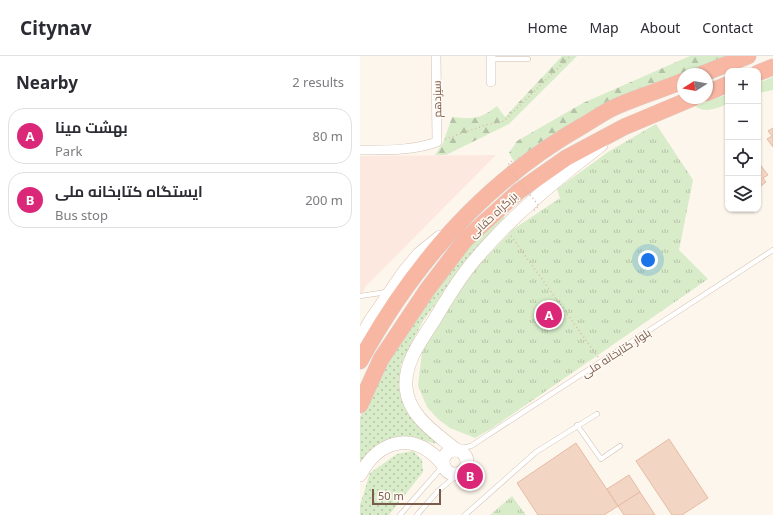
<!DOCTYPE html>
<html lang="en">
<head>
<meta charset="utf-8">
<style>
	:root { --surface:#fff; --page:#f7f7f7; --text:#2b2b33; --muted:#7c7c81; --line:#e1e1e2; --accent:#db2777 }
	body { margin:0; font-family:"Noto Sans",Cairo,sans-serif; background:var(--page); color:var(--text) }
	.controls { position:absolute; right:12px; top:12px; display:grid; overflow:hidden; border-radius:8px; box-shadow:0 1px 3px #0004 }
	.controls button { width:36px; height:36px; display:grid; place-items:center; padding:0; border:0; border-bottom:1px solid var(--line); background:var(--surface); color:var(--text); font:20px sans-serif }
	.compass { position:absolute; left:317px; top:12px; width:36px; height:36px; border-radius:50%; background:var(--surface); box-shadow:0 1px 3px #0004; rotate:259deg }
	.scale { position:absolute; left:12px; bottom:10px; width:69px; box-sizing:border-box; padding-left:4px; border:2px solid #7a5c4d; border-top:0; font-size:11px; line-height:14px; white-space:nowrap; color:#7a5c4d; -webkit-text-stroke:3px #fffaf3; paint-order:stroke }
	.you { position:absolute; left:288px; top:204px; width:14px; height:14px; margin:-10px; border:3px solid #fff; border-radius:50%; background:#1a73e8; box-shadow:0 0 0 6px #1a73e833 }
	.badge { display:grid; place-items:center; width:26px; height:26px; border-radius:50%; background:var(--accent); color:#fff; font-size:13px; font-weight:700 }
	.pin { position:absolute; translate:-50% -50%; border:2px solid #fff; box-shadow:0 1px 4px #0006 }
	.list { margin:0; padding:0; list-style:none }
	h2 { display:flex; justify-content:space-between; align-items:center; height:52px; margin:0; padding:0 16px; font-size:17px }
	h2 small { font-size:13px; font-weight:400; color:var(--muted) }
	.list li { display:grid; grid-template-columns:26px 1fr auto; gap:12px; align-items:center; box-sizing:border-box; height:56px; margin:0 8px 8px; padding:0 8px; border:1px solid var(--line); border-radius:16px }
	.list b { display:block; font-size:15px; white-space:nowrap }
	.list p { margin:0; font-size:13px; white-space:nowrap; color:var(--muted) }
	.list em { font-size:13px; font-style:normal; color:var(--muted) }
	.icon { flex:none; width:22px; height:22px; fill:none; stroke:currentColor; stroke-width:2; stroke-linecap:round; stroke-linejoin:round }
	.map { position:relative; flex:none; width:413px; height:459px; overflow:hidden }
	header { display:flex; align-items:center; gap:24px; box-sizing:border-box; height:56px; padding:0 20px; background:var(--surface); border-bottom:1px solid var(--line) }
	header strong { font-size:19px }
	nav { display:flex; gap:22px; margin-inline-start:auto; font-size:14px }
	main { display:flex }
	aside { flex:1; background:var(--surface) }
	.map>svg:first-child { display:block }
	.commercial { fill:#fde8e0 }
	.grass { fill:#d8ecc9 }
	.forest { fill:url(#forest-firs) }
	.park { fill:url(#park-tufts) }
	.garden { fill:url(#garden-dots) }
	.building { fill:#f3d5c3; stroke:#e6bba3 }
	.lines { fill:none; stroke-linecap:round; stroke-linejoin:round }
	.lane-casing { stroke:#d1beb0; stroke-width:5.5 }
	.street-casing { stroke:#d1beb0; stroke-width:10 }
	.secondary-casing { stroke:#d6c0b0; stroke-width:14 }
	.highway-casing { stroke:#dad1cd; stroke-width:17 }
	.path { stroke:#d9b8a5; stroke-width:1.5; stroke-dasharray:1 3; stroke-linecap:butt }
	.lane { stroke:#fff; stroke-width:4.5 }
	.street { stroke:#fff; stroke-width:9 }
	.secondary { stroke:#fff; stroke-width:13 }
	.highway { stroke:#f7b7a3; stroke-width:16 }
	.path-bridge { stroke:#d9b8a5; stroke-width:1.5; stroke-dasharray:1 3; stroke-linecap:butt }
	.labels { text-anchor:middle; stroke-width:3.5; stroke-linejoin:round; paint-order:stroke }
	.street-label { font-size:11px; fill:#7a5c4d; stroke:#fffaf3 }
</style>
</head>
<body>
<header>
<strong>Citynav</strong>
<nav><a>Home</a><a>Map</a><a>About</a><a>Contact</a></nav>
</header>
<main>
<aside>
<h2>Nearby<small>2 results</small></h2>
<ul class="list">
<li><span class="badge">A</span><div><b>بهشت مينا</b><p>Park</p></div><em>80 m</em></li>
<li><span class="badge">B</span><div><b>ایستگاه کتابخانه ملی</b><p>Bus stop</p></div><em>200 m</em></li>
</ul>
</aside>
<div class="map">
<svg width="413" height="459" viewBox="0 0 413 459">
	<defs>
		<pattern id="forest-firs" width="22" height="20" patternUnits="userSpaceOnUse"><rect width="22" height="20" fill="#d8ecc9"/><path d="M5 1l3.5 6h-7zM16 11l3.5 6h-7z" fill="#b4c2a5"/></pattern>
		<pattern id="park-tufts" width="24" height="20" patternUnits="userSpaceOnUse"><rect width="24" height="20" fill="#d8ecc9"/><path d="M3 7l-1-3M5 7V3M7 7l1-3M15 17l-1-3M17 17v-4M19 17l1-3" fill="none" stroke="#b4c2a5"/></pattern>
		<pattern id="garden-dots" width="8" height="8" patternUnits="userSpaceOnUse"><rect width="8" height="8" fill="#d8ecc9"/><path d="M2 2h.1M6 6h.1" fill="none" stroke="#b4c2a5" stroke-width="1.8" stroke-linecap="round"/></pattern>
	</defs>
	<rect width="100%" height="100%" fill="#fdf6ec"/>
	<path class="commercial" d="M136 99 6 230 0 243V100Z"/>
	<g class="grass">
		<path d="M413 21V34L398 37V27Z"/>
		<path d="M368 38V48C357 52 345 58 335 50Z"/>
	</g>
	<g class="forest">
		<path d="M202 0H217L149 68 86 99H75L83 87 92 61C114 63 119 64 137 50L145 61Z"/>
		<path d="M330 0H373L323 18 227 57 155 107 149 97 157 85 223 47Z"/>
	</g>
	<g class="park">
		<path d="M296 68 333 124 319 194 348 223 131 373 115 382 90 372 78 363 67 351 58 330 62 295 105 224 152 174 200 142 197 133 248 96Z"/>
		<path d="M152 440 166 459H130Z"/>
	</g>
	<g class="garden">
		<path d="M141 158 147 164 98 217 63 265 41 308 39 332 43 346 56 368 77 388 46 380 17 388 0 409V361L35 291 88 213Z"/>
		<path d="M53 395 62 404 63 416 29 459H0V449L10 417 37 398Z"/>
	</g>
	<g class="building">
		<path d="M413 72V91L407 83 412 80 408 75Z"/>
		<path d="M398 106 408 119 403 122 406 126 398 132Z"/>
		<path d="M309 383 348 442 322 459H312L276 405Z"/>
		<path d="M216 387 258 450 244 459H178L157 427Z"/>
		<path d="M269 419 280 436 258 450 247 433Z"/>
		<path d="M280 436 295 459H264L258 450Z"/>
	</g>
	<g class="lines">
		<g class="lane-casing">
			<g id="lane">
				<path d="M131 3H168"/>
				<path d="M0 240 27 236"/>
				<path d="M217 369 241 403 260 390"/>
				<path d="M97 393 111 390 413 194"/>
				<path d="M40 459 82 411"/>
				<path d="M57 459 78 435 103 414"/>
				<path d="M105 459 176 396 237 358"/>
			</g>
		</g>
		<g class="street-casing">
			<g id="street">
				<path d="M131 0V26"/>
				<path d="M0 94C26 94 52 95 77 86L76 0"/>
			</g>
		</g>
		<g class="secondary-casing">
			<g id="secondary">
				<path d="M0 283 11 264 44 216 59 198 80 181"/>
				<path d="M96 394C76 377 49 361 46 332 44 307 60 286 73 266 87 243 101 219 119 199 155 157 197 123 241 89"/>
				<circle cx="95" cy="406" r="12"/>
				<path d="M0 419C20 381 57 375 84 410"/>
			</g>
		</g>
		<g class="highway-casing">
			<g id="highway">
				<path d="M398 17 413 11"/>
				<path d="M342 18 388 0"/>
				<path d="M347 37 368 28"/>
				<path d="M0 305C54 206 125 125 224 69 234 63 244 56 255 51 277 41 301 34 323 25"/>
				<path d="M0 349 21 303 67 234 105 184 159 135 206 102 264 71 333 42"/>
			</g>
		</g>
		<g class="path">
			<path d="M85 83 126 69 144 65 210 0"/>
			<path d="M151 180 238 301"/>
		</g>
		<use href="#lane" class="lane"/>
		<use href="#street" class="street"/>
		<use href="#secondary" class="secondary"/>
		<use href="#highway" class="highway"/>
		<path class="path-bridge" d="M152 105 147 110 179 150 172 156"/>
	</g>
	<g class="labels">
		<g class="street-label">
			<text transform="translate(77 43) rotate(-91)" y="4">سیزدهم</text>
			<text transform="translate(133 159) rotate(-43)" y="4">بزرگراه حقانی</text>
			<text transform="translate(256 297) rotate(-33)" y="4">بلوار کتابخانه ملی</text>
		</g>
	</g>
</svg>
<div class="controls">
<button>+</button>
<button>−</button>
<button><svg class="icon" aria-label="locate" viewBox="0 0 24 24"><circle cx="12" cy="12" r="6"/><path d="M12 2v4M12 18v4M2 12h4M18 12h4"/></svg></button>
<button><svg class="icon" aria-label="layers" viewBox="0 0 24 24"><path d="M12 4l9 5-9 5-9-5zM3 14l9 5 9-5"/></svg></button>
</div>
<svg class="compass" viewBox="-18 -18 36 36"><path d="M0-13l5 13h-10z" fill="#e53935"/><path d="M0 13l5-13h-10z" fill="#7c7c81"/></svg>
<div class="scale">50 m</div>
<div class="you"></div>
<div class="pin badge" style="left:189px;top:259px">A</div>
<div class="pin badge" style="left:110px;top:420px">B</div>
</div>
</main>
</body>
</html>
